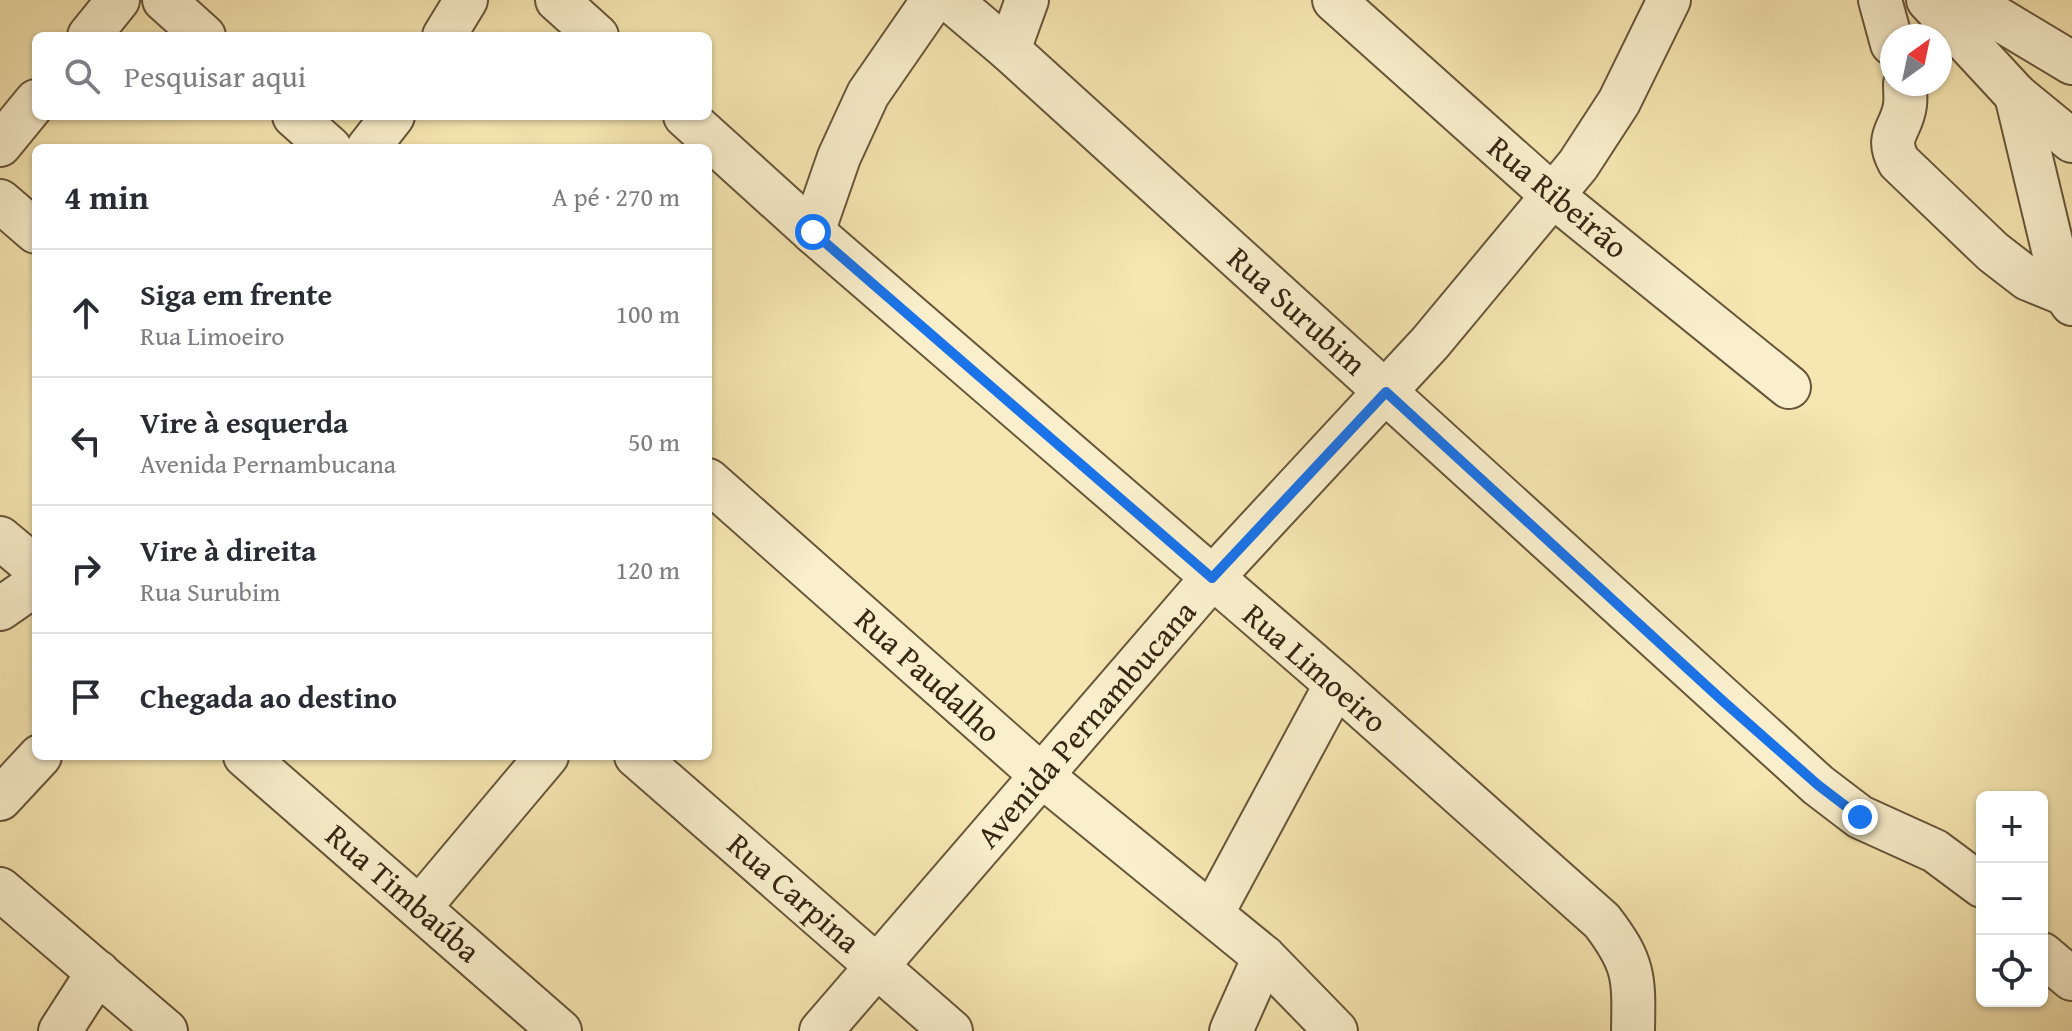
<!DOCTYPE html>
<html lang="pt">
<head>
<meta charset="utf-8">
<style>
	:root { --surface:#fff; --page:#f7f7f7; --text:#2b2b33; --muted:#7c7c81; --line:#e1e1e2 }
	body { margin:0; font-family:"Gentium Book Plus",serif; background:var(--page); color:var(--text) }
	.controls { position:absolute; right:24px; bottom:24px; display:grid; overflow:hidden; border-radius:12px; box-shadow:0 2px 6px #0004 }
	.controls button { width:72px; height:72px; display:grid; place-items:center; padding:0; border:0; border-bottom:2px solid var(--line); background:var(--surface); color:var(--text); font:40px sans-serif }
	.compass { position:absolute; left:1880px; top:24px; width:72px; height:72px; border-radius:50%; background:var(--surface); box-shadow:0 2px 6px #0004; rotate:33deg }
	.stop { position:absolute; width:24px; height:24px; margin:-18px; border:6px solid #1a73e8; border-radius:50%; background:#fff }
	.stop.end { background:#1a73e8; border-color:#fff; box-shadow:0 2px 8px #0008 }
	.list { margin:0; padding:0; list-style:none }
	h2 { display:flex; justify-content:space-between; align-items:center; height:104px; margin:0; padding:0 32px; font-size:34px }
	h2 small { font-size:26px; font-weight:400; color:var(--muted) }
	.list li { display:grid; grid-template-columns:52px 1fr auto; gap:24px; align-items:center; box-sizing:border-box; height:128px; padding:0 32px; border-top:2px solid var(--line) }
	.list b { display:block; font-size:30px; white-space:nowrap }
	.list p { margin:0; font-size:26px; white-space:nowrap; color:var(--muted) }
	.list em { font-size:26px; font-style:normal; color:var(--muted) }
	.icon { flex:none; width:44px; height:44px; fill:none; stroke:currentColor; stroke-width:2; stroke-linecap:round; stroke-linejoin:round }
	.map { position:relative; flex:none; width:2072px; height:1031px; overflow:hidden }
	.search { position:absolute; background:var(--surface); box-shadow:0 2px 6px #0004; left:32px; top:32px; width:680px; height:88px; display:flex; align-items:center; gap:20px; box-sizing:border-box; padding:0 28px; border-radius:12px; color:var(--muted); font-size:30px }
	.panel { position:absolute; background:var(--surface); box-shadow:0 2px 6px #0004; left:32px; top:144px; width:680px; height:616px; border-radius:12px }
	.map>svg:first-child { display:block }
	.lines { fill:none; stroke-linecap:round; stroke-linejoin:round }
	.minor-casing { stroke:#67563a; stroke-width:46 }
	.minor { stroke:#f9efcc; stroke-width:42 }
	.route { stroke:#1a73e8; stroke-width:10 }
	.labels { text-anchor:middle; stroke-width:6; stroke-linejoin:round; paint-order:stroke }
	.street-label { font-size:32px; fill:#372612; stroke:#f9efcc }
</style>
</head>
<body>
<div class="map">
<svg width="2072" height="1031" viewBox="0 0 2072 1031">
	<rect width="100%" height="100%" fill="#f6e6b1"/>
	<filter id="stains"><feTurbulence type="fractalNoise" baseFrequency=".0025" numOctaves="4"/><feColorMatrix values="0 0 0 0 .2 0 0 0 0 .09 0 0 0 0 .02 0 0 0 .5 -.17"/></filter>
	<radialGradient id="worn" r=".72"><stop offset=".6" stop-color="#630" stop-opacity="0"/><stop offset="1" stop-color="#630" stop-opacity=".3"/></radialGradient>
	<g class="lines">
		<g class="minor-casing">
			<g id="minor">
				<path d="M164 0 204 36"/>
				<path d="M557 0 597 36"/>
				<path d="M950 0 1009 50 1818 785 1860 817 1935 851 1982 886"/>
				<path d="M1334 0 1553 196 1789 387"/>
				<path d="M1880 0 1892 44"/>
				<path d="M1928 0 2016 95 2072 141"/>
				<path d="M1967 0 2072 63"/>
				<path d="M89 36 118 0"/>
				<path d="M444 36 466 0"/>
				<path d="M1009 50 1027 0"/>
				<path d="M1905 84C1905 91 1906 98 1905 105 1902 130 1884 135 1899 162L1993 252 2028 279 2065 294"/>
				<path d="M2016 95 2056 262 2065 294 2072 304"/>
				<path d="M294 116 330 148"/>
				<path d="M685 116 813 232 1336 684 1602 921C1635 964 1634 978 1633 1031"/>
				<path d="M0 145 36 101"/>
				<path d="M368 148 393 116"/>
				<path d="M0 201 36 232"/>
				<path d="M813 232 839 157 868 94 933 0"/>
				<path d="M708 480 1041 775 1264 957 1336 1031"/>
				<path d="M0 538 36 568"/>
				<path d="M0 609 36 584"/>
				<path d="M245 756 560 1031"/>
				<path d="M636 756 951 1031"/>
				<path d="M0 799 40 756"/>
				<path d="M0 889 166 1031"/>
				<path d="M420 907 547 756"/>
				<path d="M1212 914 1336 684"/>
				<path d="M2042 954 2072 979"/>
				<path d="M60 1031 98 972"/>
				<path d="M821 1031 1212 578 1430 343 1578 165 1619 102 1669 0"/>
				<path d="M1231 1031 1264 957"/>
			</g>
		</g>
		<use href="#minor" class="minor"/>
	</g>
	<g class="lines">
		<path class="route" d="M813 232 1212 578 1386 392 1724 702 1818 785 1860 817"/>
	</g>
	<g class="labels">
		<g class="street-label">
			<text transform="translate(1558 197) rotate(40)" y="11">Rua Ribeirão</text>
			<text transform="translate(1297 311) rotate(42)" y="11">Rua Surubim</text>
			<text transform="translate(1315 668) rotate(41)" y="11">Rua Limoeiro</text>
			<text transform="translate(928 675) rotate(42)" y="11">Rua Paudalho</text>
			<text transform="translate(1086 724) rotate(-49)" y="11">Avenida Pernambucana</text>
			<text transform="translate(403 893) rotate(41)" y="11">Rua Timbaúba</text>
			<text transform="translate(794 893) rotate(41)" y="11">Rua Carpina</text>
		</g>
	</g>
	<rect width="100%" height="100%" filter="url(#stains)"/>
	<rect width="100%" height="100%" fill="url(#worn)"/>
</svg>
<div class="controls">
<button>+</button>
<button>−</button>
<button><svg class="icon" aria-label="locate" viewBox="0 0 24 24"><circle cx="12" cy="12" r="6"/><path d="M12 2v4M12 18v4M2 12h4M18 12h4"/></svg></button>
</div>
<svg class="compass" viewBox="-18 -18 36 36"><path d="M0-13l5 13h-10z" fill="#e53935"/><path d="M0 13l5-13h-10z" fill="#7c7c81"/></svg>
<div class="stop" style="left:813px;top:232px"></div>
<div class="stop end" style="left:1860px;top:817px"></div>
<div class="search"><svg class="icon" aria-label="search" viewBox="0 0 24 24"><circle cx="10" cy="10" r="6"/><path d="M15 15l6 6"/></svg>Pesquisar aqui</div>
<section class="panel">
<h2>4 min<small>A pé · 270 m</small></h2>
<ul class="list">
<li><svg class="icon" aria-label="ahead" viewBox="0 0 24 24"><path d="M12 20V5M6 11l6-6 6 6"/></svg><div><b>Siga em frente</b><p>Rua Limoeiro</p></div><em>100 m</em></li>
<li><svg class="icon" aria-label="left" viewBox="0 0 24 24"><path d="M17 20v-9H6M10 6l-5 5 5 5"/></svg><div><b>Vire à esquerda</b><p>Avenida Pernambucana</p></div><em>50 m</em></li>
<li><svg class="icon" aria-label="right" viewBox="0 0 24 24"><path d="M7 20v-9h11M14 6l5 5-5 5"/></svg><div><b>Vire à direita</b><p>Rua Surubim</p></div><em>120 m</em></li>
<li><svg class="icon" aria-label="arrive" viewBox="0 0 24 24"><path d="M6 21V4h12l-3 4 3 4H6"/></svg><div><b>Chegada ao destino</b></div></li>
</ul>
</section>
</div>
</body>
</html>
